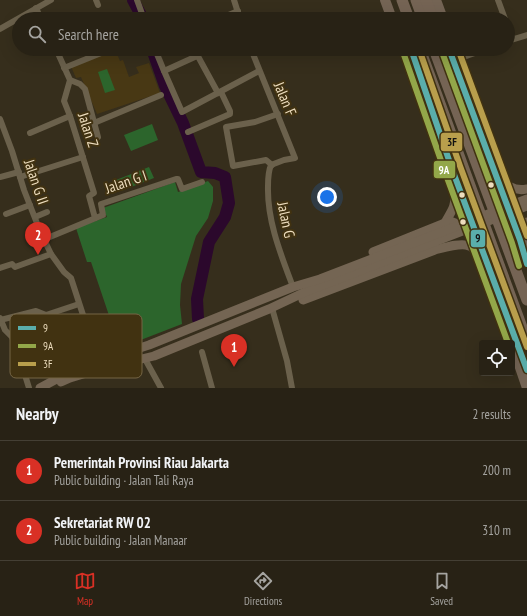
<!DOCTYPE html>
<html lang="en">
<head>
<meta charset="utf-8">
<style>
	:root { --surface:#282215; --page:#342f22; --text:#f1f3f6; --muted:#a5a4a0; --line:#443f34; --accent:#d93025 }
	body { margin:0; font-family:"PT Sans Narrow",sans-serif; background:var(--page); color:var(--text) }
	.controls { position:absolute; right:12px; bottom:12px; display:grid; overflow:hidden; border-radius:4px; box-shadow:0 4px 16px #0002 }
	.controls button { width:36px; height:36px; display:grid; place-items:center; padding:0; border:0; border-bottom:1px solid var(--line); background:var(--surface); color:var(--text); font:20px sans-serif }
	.you { position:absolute; left:327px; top:197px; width:14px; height:14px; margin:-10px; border:3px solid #fff; border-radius:50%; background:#1a73e8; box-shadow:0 0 0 6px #1a73e833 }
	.badge { display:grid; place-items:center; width:26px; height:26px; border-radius:50%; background:var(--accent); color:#fff; font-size:13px; font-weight:700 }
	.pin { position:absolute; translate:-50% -33px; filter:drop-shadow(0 1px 2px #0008) }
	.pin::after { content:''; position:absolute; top:21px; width:14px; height:12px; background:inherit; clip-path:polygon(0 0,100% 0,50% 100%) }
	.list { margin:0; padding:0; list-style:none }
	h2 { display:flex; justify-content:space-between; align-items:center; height:52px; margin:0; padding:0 16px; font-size:17px }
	h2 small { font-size:13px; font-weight:400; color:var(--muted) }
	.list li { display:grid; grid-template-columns:26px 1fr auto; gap:12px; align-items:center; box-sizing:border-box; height:60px; padding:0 16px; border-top:1px solid var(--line) }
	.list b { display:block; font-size:15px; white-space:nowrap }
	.list p { margin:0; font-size:13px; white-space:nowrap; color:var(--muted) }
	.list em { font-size:13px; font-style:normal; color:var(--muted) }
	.icon { flex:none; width:22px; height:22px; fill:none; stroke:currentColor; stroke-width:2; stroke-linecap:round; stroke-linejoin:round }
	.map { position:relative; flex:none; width:527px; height:388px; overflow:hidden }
	.search { position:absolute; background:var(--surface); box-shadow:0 4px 16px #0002; left:12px; right:12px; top:12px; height:44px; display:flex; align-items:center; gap:10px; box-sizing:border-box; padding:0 14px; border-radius:22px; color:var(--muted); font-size:15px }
	.sheet { height:172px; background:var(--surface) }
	nav { display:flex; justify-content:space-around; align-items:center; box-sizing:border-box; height:56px; border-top:1px solid var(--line); background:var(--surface); font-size:11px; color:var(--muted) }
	nav a { display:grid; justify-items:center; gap:2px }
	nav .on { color:var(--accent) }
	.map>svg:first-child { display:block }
	.built { fill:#483814 }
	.green { fill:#2c652c }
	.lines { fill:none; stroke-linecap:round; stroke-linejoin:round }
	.river { stroke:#2b082c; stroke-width:12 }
	.minor { stroke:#6b614c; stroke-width:6 }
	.primary { stroke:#746553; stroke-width:9 }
	.trunk { stroke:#746454; stroke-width:10 }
	.motorway { stroke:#756454; stroke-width:11 }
	.bus-1-casing { stroke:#413211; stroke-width:9 }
	.bus-2-casing { stroke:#413211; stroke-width:9 }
	.bus-3-casing { stroke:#413211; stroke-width:9 }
	.bus-1 { stroke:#5aaeab; stroke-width:6 }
	.bus-2 { stroke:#93a749; stroke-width:6 }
	.bus-3 { stroke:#b99f4c; stroke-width:6 }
	.bus-dot { fill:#edddbe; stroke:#413211; stroke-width:1.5 }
	.labels { text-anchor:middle; stroke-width:4; stroke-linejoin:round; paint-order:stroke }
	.street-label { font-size:15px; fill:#edddbe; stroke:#413211 }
	.key { fill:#413211; stroke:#756545; stroke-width:1 }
	.key-label { font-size:11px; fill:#edddbe }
	.line-badge { stroke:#413211; stroke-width:1.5 }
	.badge-label { font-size:11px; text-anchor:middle; font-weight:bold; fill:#fff }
	.pale-badge-label { font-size:11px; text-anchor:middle; font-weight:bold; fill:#111 }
</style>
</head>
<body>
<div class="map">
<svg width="527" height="388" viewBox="0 0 527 388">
	<rect width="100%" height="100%" fill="#362e1c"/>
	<path class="built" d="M106 49H115L120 61 123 60 129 77 139 73 136 67 149 63 160 93 97 114 81 77 76 78 70 64Z"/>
	<g class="green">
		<path d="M107 69 115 90 105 93 98 72Z"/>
		<path d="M152 124 158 140 131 151 124 135Z"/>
		<path d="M149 167 154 178 121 191 116 180Z"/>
		<path d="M208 181 213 187V201L208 218 196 236 181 284 180 305 182 324 120 348 91 262H87L76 228 107 217 103 208 175 182 178 192Z"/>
	</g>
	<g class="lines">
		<g class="river">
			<path d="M133 0 143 19"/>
			<path d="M152 49 165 86 183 123 201 172 215 173 225 177 229 203 225 217 209 242 197 299 198 319"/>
		</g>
		<g class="minor">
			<path d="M96 0 98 5"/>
			<path d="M137 0 144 19"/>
			<path d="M234 0 240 19"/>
			<path d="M498 0 505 19"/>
			<path d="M36 8 41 19"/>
			<path d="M219 19 238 11"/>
			<path d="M508 26 513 39"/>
			<path d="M0 29 51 0"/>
			<path d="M508 41 527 35"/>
			<path d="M56 49 70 80 64 101 70 116 94 193 89 196 95 218"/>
			<path d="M194 49 218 93"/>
			<path d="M251 49 295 158 284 160 271 165C268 172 268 179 268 186 267 221 281 255 293 287"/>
			<path d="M157 54 164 71 182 112 259 71"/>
			<path d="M458 59 486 49"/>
			<path d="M64 68 111 49"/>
			<path d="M164 71 197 56"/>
			<path d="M70 80 80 84 85 89 98 137"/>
			<path d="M0 119 12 151 24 190 40 231 51 254 64 272 71 278 98 361"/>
			<path d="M94 123 161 95"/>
			<path d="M188 132 230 114V111L221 92"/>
			<path d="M30 133 70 116"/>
			<path d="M272 165 266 160 233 166 226 127 255 122 278 114"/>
			<path d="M0 177 19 172"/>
			<path d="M20 177 83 157"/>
			<path d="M6 214 30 205"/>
			<path d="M35 217 47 212"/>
			<path d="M45 239 103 215 101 204 176 179H178L182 189 202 182"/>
			<path d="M0 268 12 264 15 267 51 254"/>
			<path d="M272 308 287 361 292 388"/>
			<path d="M0 318 5 330 12 337 17 349 29 388"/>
			<path d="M0 320 36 311 46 315 79 304"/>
			<path d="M202 352 212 388"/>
			<path d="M145 359 161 388"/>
		</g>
		<g class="primary">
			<path d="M496 175C505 184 513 192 527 189"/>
			<path d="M527 222 525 229 527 237"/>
			<path d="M445 223C450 213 456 207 455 195"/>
			<path d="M373 252 450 221 455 223 460 230"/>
			<path d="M303 300 435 250C443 248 462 242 469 246 473 247 476 252 478 255"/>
			<path d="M61 382 70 378 96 370 154 356 269 309 305 292 527 206"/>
			<path d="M40 388 75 369 149 345 293 287 320 279 527 199"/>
		</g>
		<g class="trunk">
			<path d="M385 0 392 19"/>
			<path d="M436 0 443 19"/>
			<path d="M403 49 452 186 490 282 512 343"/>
			<path d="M454 49 465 82 470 107 520 240 527 250"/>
			<path d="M512 344 527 388"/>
		</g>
		<g class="motorway">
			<path d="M402 0 409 19"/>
			<path d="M416 0 423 19"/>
			<path d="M426 0 433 19"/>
			<path d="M420 49 527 341"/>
			<path d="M434 49 527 300"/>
			<path d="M444 49 456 83 470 107"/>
		</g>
		<g class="bus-1-casing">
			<g id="bus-1">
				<path d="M411 49 452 169 527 370"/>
				<path d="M449 49 520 240 527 264"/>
			</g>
		</g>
		<g class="bus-2-casing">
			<g id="bus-2">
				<path d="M403 52 445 172 508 343"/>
				<path d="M442 52 512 243 519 266"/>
			</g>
		</g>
		<g class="bus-3-casing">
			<g id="bus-3">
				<path d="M419 49 460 166 527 347"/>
				<path d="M458 49 527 236"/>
			</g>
		</g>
		<use href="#bus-1" class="bus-1"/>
		<use href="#bus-2" class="bus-2"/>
		<use href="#bus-3" class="bus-3"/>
	</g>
	<g class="bus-dot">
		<circle cx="491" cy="185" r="3.5"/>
		<circle cx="462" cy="195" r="3.5"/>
		<circle cx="463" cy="222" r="3.5"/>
	</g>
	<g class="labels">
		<g class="street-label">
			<text transform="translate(285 99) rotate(67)" y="5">Jalan F</text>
			<text transform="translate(88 130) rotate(72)" y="5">Jalan Z</text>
			<text transform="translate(36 182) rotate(71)" y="5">Jalan G II</text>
			<text transform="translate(126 182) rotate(-19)" y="5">Jalan G I</text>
			<text transform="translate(286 220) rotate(78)" y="5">Jalan G</text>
		</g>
	</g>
	<rect x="10" y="314" width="132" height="64" rx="6" class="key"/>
	<rect x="18" y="326" width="18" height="4" fill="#5aaeab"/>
	<rect x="18" y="344" width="18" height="4" fill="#93a749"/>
	<rect x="18" y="362" width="18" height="4" fill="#b99f4c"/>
	<g class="key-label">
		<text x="43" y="332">9</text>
		<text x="43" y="350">9A</text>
		<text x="43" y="368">3F</text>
	</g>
	<g class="line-badge">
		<rect x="440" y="132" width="23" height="20" rx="4" fill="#b99f4c"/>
		<rect x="433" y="160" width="23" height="19" rx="4" fill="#93a749"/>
		<rect x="470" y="229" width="16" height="19" rx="4" fill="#5aaeab"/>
	</g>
	<g class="badge-label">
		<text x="444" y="174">9A</text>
	</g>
	<g class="pale-badge-label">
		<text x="452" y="146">3F</text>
		<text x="478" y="242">9</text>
	</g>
</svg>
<div class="controls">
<button><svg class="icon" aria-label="locate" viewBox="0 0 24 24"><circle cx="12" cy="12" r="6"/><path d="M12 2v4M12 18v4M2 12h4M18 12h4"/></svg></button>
</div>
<div class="you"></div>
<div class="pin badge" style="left:234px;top:367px">1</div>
<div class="pin badge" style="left:38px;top:255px">2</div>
<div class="search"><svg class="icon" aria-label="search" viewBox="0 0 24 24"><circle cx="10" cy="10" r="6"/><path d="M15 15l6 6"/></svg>Search here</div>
</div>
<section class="sheet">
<h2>Nearby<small>2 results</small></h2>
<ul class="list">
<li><span class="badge">1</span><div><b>Pemerintah Provinsi Riau Jakarta</b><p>Public building · Jalan Tali Raya</p></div><em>200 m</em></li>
<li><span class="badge">2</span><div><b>Sekretariat RW 02</b><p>Public building · Jalan Manaar</p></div><em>310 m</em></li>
</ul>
</section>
<nav>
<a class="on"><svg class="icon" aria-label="map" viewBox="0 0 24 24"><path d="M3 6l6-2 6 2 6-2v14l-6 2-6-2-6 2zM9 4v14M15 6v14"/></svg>Map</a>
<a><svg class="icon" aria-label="directions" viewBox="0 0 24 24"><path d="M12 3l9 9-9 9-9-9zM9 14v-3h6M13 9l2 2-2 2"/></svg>Directions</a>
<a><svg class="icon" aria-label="saved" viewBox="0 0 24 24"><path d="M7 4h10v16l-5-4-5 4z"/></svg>Saved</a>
</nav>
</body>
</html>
